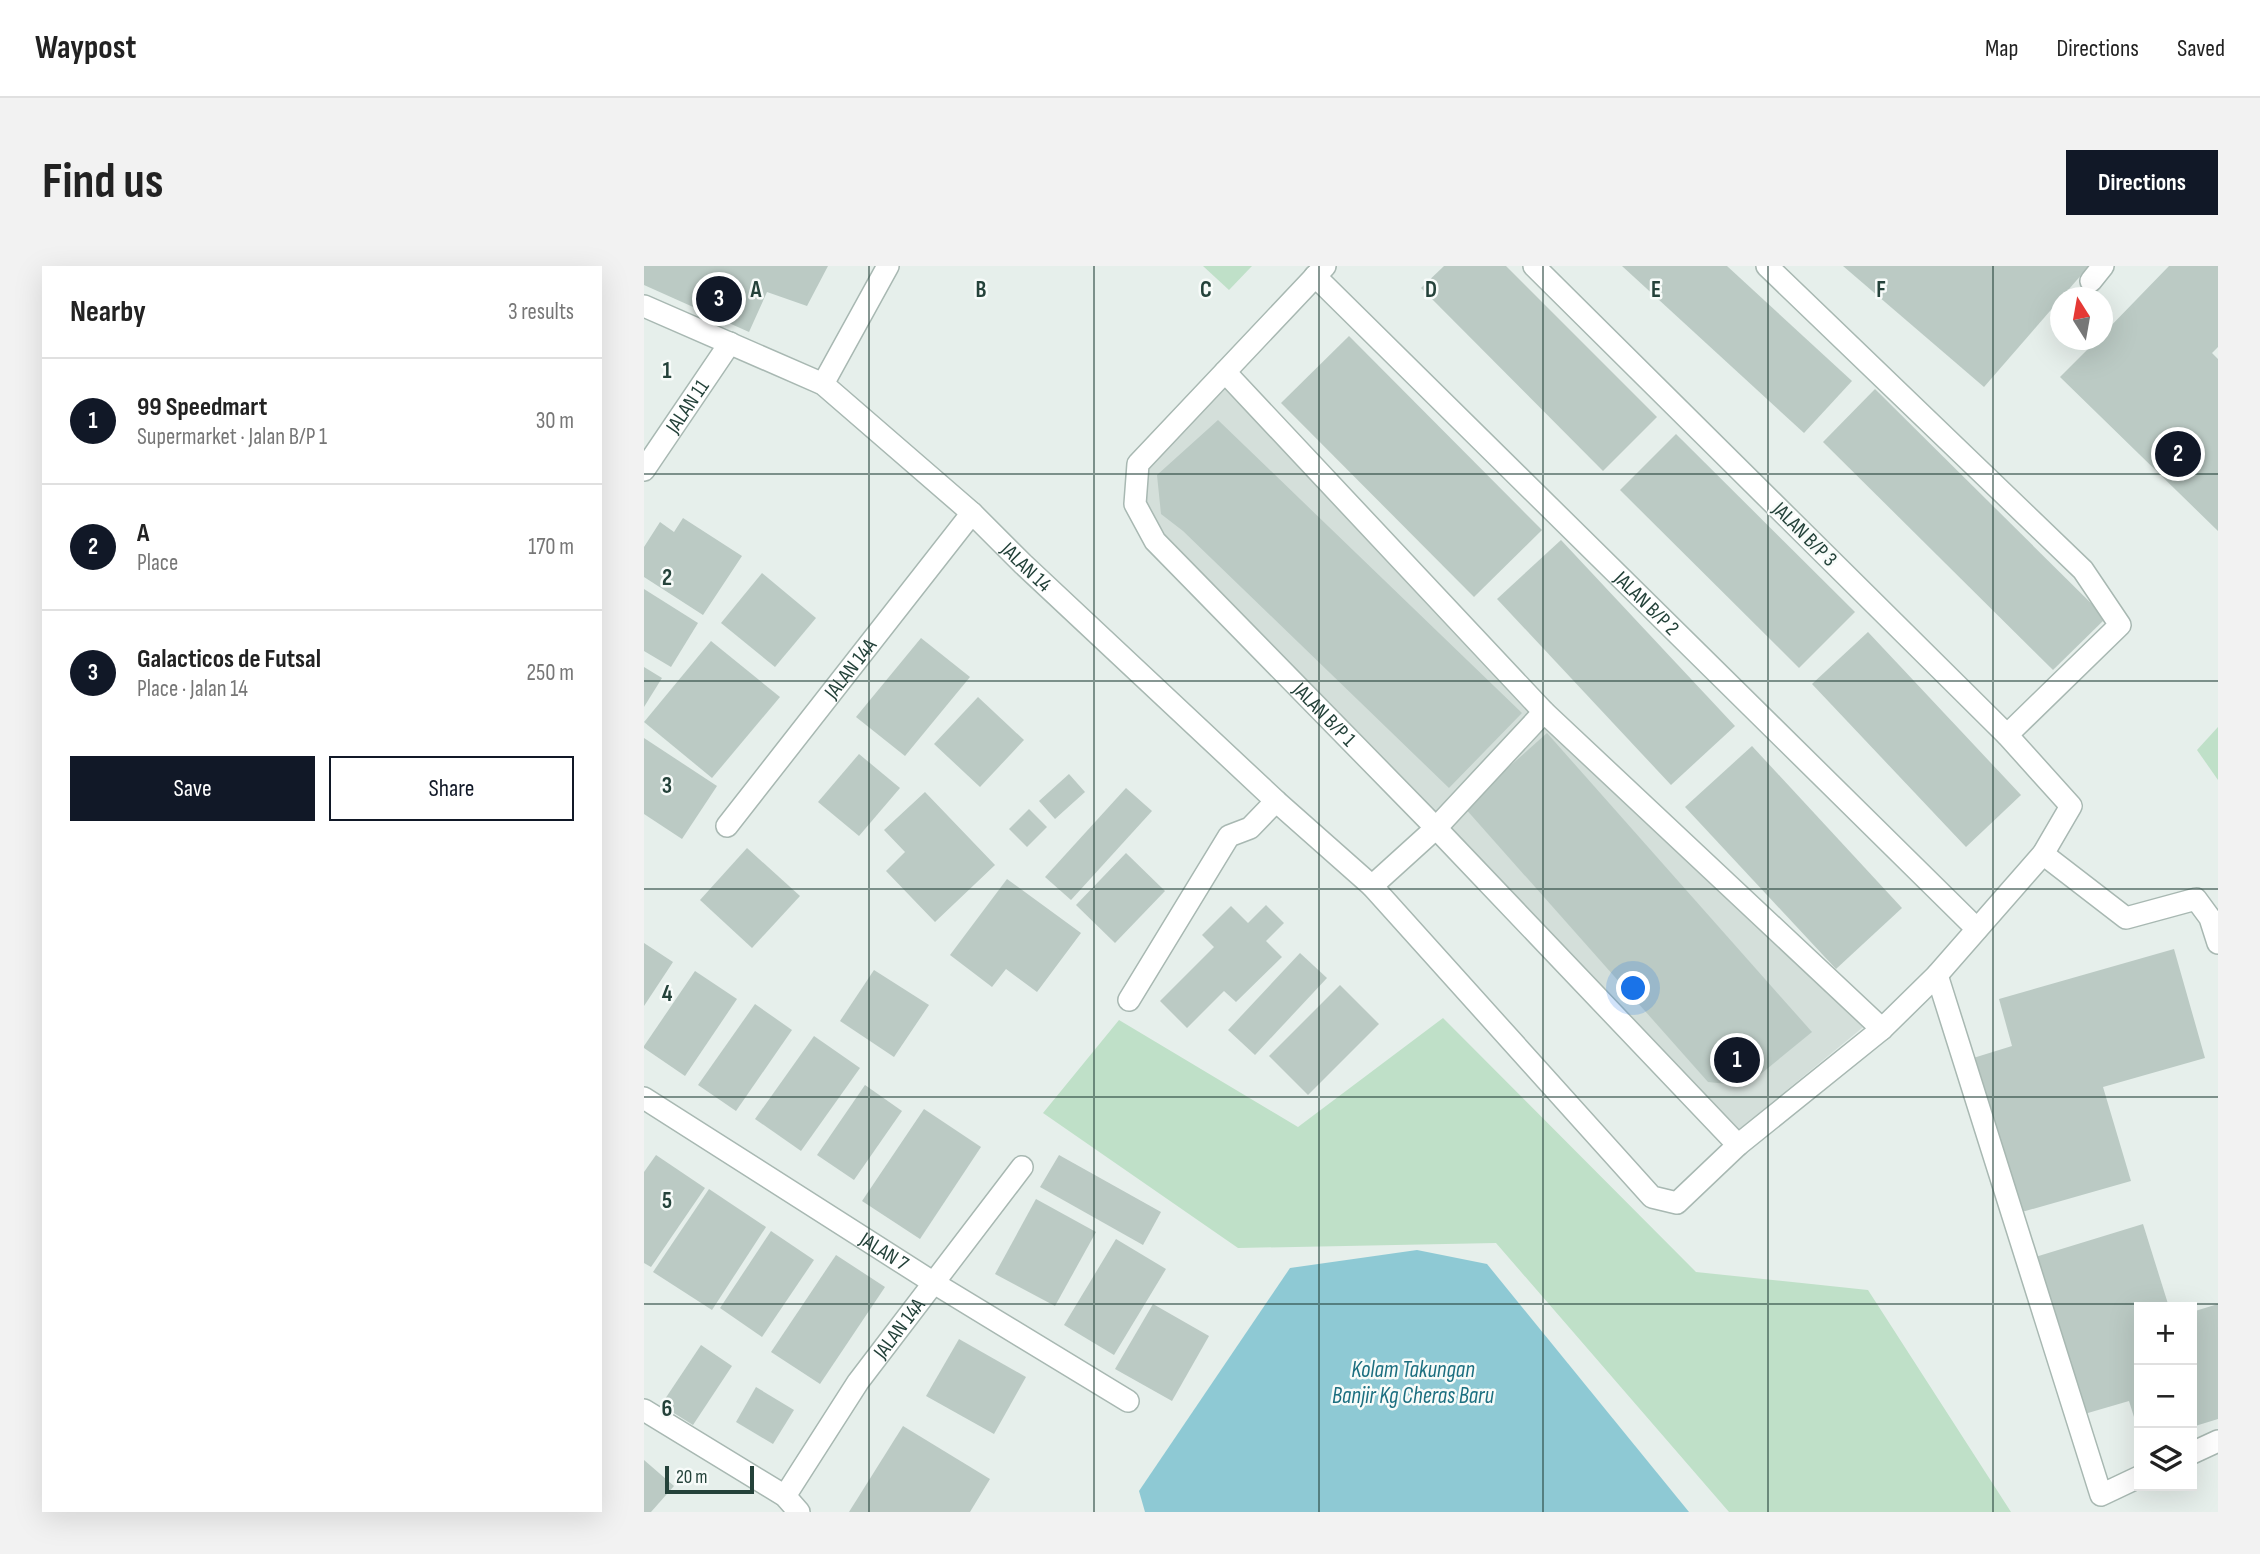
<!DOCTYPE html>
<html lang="en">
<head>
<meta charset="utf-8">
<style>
	:root { --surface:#fff; --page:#f2f2f2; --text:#222; --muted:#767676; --line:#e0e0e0; --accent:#111827 }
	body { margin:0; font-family:"Sofia Sans Condensed",sans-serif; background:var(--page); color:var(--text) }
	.controls { position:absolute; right:21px; bottom:21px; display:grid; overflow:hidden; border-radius:0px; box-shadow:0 7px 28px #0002 }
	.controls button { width:63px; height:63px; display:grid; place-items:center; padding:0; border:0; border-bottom:2px solid var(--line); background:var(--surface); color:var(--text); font:35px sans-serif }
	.compass { position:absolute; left:1406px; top:21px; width:63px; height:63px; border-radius:50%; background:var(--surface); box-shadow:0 7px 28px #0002; rotate:349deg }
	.scale { position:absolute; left:21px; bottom:18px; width:89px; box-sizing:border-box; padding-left:7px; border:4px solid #24423a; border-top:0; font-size:19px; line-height:24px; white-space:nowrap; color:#24423a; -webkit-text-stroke:5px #f7fbf9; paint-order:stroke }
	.you { position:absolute; left:990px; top:723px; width:24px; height:24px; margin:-18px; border:5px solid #fff; border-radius:50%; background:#1a73e8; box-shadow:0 0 0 10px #1a73e833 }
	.badge { display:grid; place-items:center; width:46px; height:46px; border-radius:50%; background:var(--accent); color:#fff; font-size:23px; font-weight:700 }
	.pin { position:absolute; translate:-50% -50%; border:4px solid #fff; box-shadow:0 2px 7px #0006 }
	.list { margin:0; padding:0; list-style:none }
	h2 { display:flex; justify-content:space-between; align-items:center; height:91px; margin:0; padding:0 28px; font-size:30px }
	h2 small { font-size:23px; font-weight:400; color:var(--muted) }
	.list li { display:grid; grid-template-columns:46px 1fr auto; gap:21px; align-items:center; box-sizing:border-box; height:126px; padding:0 28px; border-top:2px solid var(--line) }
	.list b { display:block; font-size:26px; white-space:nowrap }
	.list p { margin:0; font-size:23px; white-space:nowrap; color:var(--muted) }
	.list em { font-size:23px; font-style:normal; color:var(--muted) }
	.actions { display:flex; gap:14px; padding:21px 28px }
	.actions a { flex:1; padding:16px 0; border:2px solid var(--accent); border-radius:0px; text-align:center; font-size:24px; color:var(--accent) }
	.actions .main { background:var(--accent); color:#fff }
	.icon { flex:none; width:38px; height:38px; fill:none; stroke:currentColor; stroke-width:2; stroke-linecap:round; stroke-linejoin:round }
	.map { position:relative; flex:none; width:1574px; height:1246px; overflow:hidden; border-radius:0px }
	header { display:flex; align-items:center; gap:42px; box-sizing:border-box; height:98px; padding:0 35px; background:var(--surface); border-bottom:2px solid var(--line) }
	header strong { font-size:33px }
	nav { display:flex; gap:38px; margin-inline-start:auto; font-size:24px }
	.intro { display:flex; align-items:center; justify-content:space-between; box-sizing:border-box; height:168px; padding:0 42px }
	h1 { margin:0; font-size:49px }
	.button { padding:18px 32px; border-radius:0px; background:var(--accent); color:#fff; font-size:24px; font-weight:700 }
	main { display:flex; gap:42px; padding:0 42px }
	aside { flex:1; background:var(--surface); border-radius:0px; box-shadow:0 7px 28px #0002 }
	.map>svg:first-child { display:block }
	.built { fill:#d4dfda }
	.green { fill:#bfe0c8 }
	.water { fill:#8ec9d4 }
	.building { fill:#bbcac4 }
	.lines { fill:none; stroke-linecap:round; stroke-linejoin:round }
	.minor-casing { stroke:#a8b8b2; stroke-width:24 }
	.minor { stroke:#fff; stroke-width:21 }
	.grid { fill:none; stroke:#24423a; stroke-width:2; stroke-opacity:0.55 }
	.labels { text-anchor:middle; stroke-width:5; stroke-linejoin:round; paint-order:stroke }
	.street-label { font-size:21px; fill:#24423a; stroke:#f7fbf9 }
	.water-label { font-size:23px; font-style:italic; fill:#1c6f80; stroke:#f7fbf9 }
	.grid-label { font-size:23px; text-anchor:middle; font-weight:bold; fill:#24423a; stroke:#f7fbf9; stroke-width:5; stroke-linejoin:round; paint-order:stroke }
</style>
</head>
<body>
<header>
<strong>Waypost</strong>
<nav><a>Map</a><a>Directions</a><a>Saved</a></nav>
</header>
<div class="intro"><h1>Find us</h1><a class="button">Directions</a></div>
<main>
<aside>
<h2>Nearby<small>3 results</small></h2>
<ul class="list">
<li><span class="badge">1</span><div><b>99 Speedmart</b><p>Supermarket · Jalan B/P 1</p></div><em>30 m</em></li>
<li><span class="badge">2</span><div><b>A</b><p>Place</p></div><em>170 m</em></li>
<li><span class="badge">3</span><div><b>Galacticos de Futsal</b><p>Place · Jalan 14</p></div><em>250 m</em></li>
</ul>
<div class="actions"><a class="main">Save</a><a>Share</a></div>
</aside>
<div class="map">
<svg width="1574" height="1246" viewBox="0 0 1574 1246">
	<rect width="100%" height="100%" fill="#e6efeb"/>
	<path class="built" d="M582 118 1223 758 1094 864 520 267 501 234 505 202Z"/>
	<g class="green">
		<path d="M559 0H608L585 24Z"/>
		<path d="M1574 461V514L1553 484Z"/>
		<path d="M799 752 1052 1006 1224 1024 1367 1246H1085L852 977 594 982 399 847 475 754 654 861Z"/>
	</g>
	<path class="water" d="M773 984 843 998 1045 1246H501L495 1225 646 1002Z"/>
	<g class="building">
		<path d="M0 0H184L163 40 123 26 105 66 0 19Z"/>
		<path d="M800 0H862L1013 151 959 205 777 22Z"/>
		<path d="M978 0H1083L1208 115 1160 167Z"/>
		<path d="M1199 0H1445L1340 121Z"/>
		<path d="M1525 0H1574V81L1568 87 1574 93V265L1416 111 1453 74H1459V68Z"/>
		<path d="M705 70 898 264 830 331 637 137Z"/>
		<path d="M1231 123 1462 352 1409 404 1179 176Z"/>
		<path d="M574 154 878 447 805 522 539 265 517 248 513 209Z"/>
		<path d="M1032 168 1211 346 1155 402 976 224Z"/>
		<path d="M39 252 98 290 59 349 0 311V281L16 256 30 266Z"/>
		<path d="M917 274 1091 460 1027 519 853 333Z"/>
		<path d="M118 307 172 352 131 401 77 357Z"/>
		<path d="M0 323 54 357 27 401 0 385Z"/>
		<path d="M1224 366 1377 529 1322 581 1168 418Z"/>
		<path d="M277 372 326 411 261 490 212 451Z"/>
		<path d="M67 375 136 431 68 512 0 456Z"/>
		<path d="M0 401 18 412 0 441Z"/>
		<path d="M334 431 380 474 336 521 290 478Z"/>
		<path d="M903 467 1168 766 1102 820 1064 816 820 541Z"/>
		<path d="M0 472 73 520 38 573 0 548Z"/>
		<path d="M1108 480 1258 642 1192 703 1041 541Z"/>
		<path d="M215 488 256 522 215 570 174 536Z"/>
		<path d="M425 508 441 526 411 553 395 535Z"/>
		<path d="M482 522 508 545 427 634 401 611Z"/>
		<path d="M281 526 351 599 291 656 242 605 261 586 240 564Z"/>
		<path d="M385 543 403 561 383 581 365 563Z"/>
		<path d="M103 582 156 630 108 682 56 634Z"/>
		<path d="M482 587 521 625 471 677 432 639Z"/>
		<path d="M363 613 437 667 393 726 362 703 348 721 306 689Z"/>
		<path d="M622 639 640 657 622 675 638 691 592 736 580 725 543 762 516 735 570 681 558 669 587 640 604 657Z"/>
		<path d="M0 677 29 696 0 740Z"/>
		<path d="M1530 683 1561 792 1459 821 1487 915 1371 948 1326 793 1368 780 1355 733Z"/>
		<path d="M656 687 683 712 611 789 584 764Z"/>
		<path d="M230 704 285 739 250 791 196 755Z"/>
		<path d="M51 705 93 733 41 810 0 782V780Z"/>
		<path d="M696 719 735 758 664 829 625 790Z"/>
		<path d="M111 738 148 764 92 845 54 819Z"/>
		<path d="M170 770 216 802 157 885 111 853Z"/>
		<path d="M221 819 258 845 210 914 173 889Z"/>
		<path d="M280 843 337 881 276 973 218 935Z"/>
		<path d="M12 889 61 922 7 1001 0 997V906Z"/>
		<path d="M415 889 517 946 499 979 396 921Z"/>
		<path d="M65 923 122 961 68 1044 9 1006Z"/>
		<path d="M392 933 452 966 411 1040 351 1008Z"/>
		<path d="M1499 958 1525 1041H1495V1167L1485 1135 1437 1149 1388 992Z"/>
		<path d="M127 965 170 994 118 1071 76 1042Z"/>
		<path d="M472 973 522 1003 470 1089 420 1059Z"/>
		<path d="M192 989 241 1021 176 1118 127 1086Z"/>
		<path d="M509 1038 565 1070 528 1135 471 1103Z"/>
		<path d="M1574 1038V1153L1548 1161V1046Z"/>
		<path d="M315 1073 382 1111 350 1168 282 1130Z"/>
		<path d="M57 1079 88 1100 49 1159 17 1139Z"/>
		<path d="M112 1121 150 1144 129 1178 92 1156Z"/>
		<path d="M259 1160 346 1213 326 1246H205Z"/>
		<path d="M0 1194 30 1220 7 1246H0Z"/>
	</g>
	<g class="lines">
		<g class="minor-casing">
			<g id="minor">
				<path id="s1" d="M681 0 494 198 491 238 511 275 792 562 1094 879"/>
				<path d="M1123 0 1439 304 1476 359 1363 469"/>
				<path id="s2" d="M671 10 1333 663"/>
				<path d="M1447 15 1459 0"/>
				<path id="s3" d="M0 40 179 118 328 247 379 298 632 535 728 620 1008 931 1033 937 1094 879 1238 763 1293 709 1399 588 1427 540 1363 469 890 0"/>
				<path d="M581 106 900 446 1238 763"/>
				<path d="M179 118 244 0"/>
				<path id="s4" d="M0 204 86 77"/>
				<path id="s5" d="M83 560 328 247"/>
				<path d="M1399 588 1482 652 1552 633 1566 652 1574 677"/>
				<path d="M728 620 792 562 900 446"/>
				<path d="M1293 709 1457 1229 1495 1211"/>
				<path d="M485 734 585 570 606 562 632 535"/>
				<path id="s6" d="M0 832 290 1017 484 1135"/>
				<path d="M0 1144 141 1230 155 1246"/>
				<path d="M1548 1187 1574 1175"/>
				<path id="s7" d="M141 1230 214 1116 378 901"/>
			</g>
		</g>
		<use href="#minor" class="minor"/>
	</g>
	<path class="grid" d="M225 0V1246M450 0V1246M675 0V1246M899 0V1246M1124 0V1246M1349 0V1246M0 208H1574M0 415H1574M0 623H1574M0 831H1574M0 1038H1574"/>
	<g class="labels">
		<g class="street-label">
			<text dy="7" stroke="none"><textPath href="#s4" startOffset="77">JALAN 11</textPath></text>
			<text transform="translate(1161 268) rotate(45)" y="7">JALAN B/P 3</text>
			<text dy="7" stroke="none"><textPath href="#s3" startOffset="469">JALAN 14</textPath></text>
			<text dy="7" stroke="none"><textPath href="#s2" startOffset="466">JALAN B/P 2</textPath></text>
			<text dy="7" stroke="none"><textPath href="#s5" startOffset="200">JALAN 14A</textPath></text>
			<text dy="7" stroke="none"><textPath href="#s1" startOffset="597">JALAN B/P 1</textPath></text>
			<text dy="7" stroke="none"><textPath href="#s6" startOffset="285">JALAN 7</textPath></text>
			<text dy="7" stroke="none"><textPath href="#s7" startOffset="203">JALAN 14A</textPath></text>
		</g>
		<g class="water-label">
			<text x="769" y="1111">Kolam Takungan<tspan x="769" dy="26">Banjir Kg Cheras Baru</tspan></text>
		</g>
	</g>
	<g class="grid-label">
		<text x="112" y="31">A</text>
		<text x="337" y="31">B</text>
		<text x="562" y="31">C</text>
		<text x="787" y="31">D</text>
		<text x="1012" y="31">E</text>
		<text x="1237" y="31">F</text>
		<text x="23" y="112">1</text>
		<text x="23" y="319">2</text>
		<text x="23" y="527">3</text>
		<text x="23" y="735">4</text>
		<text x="23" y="942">5</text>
		<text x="23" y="1150">6</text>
	</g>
</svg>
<div class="controls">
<button>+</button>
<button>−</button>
<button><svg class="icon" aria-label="layers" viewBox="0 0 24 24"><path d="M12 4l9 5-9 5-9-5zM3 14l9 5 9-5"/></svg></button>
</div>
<svg class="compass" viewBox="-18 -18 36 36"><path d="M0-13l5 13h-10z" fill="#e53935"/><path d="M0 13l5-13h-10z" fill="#767676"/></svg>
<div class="scale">20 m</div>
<div class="you"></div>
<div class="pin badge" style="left:1093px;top:794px">1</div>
<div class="pin badge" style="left:1534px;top:188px">2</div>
<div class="pin badge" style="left:75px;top:33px">3</div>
</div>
</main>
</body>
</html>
